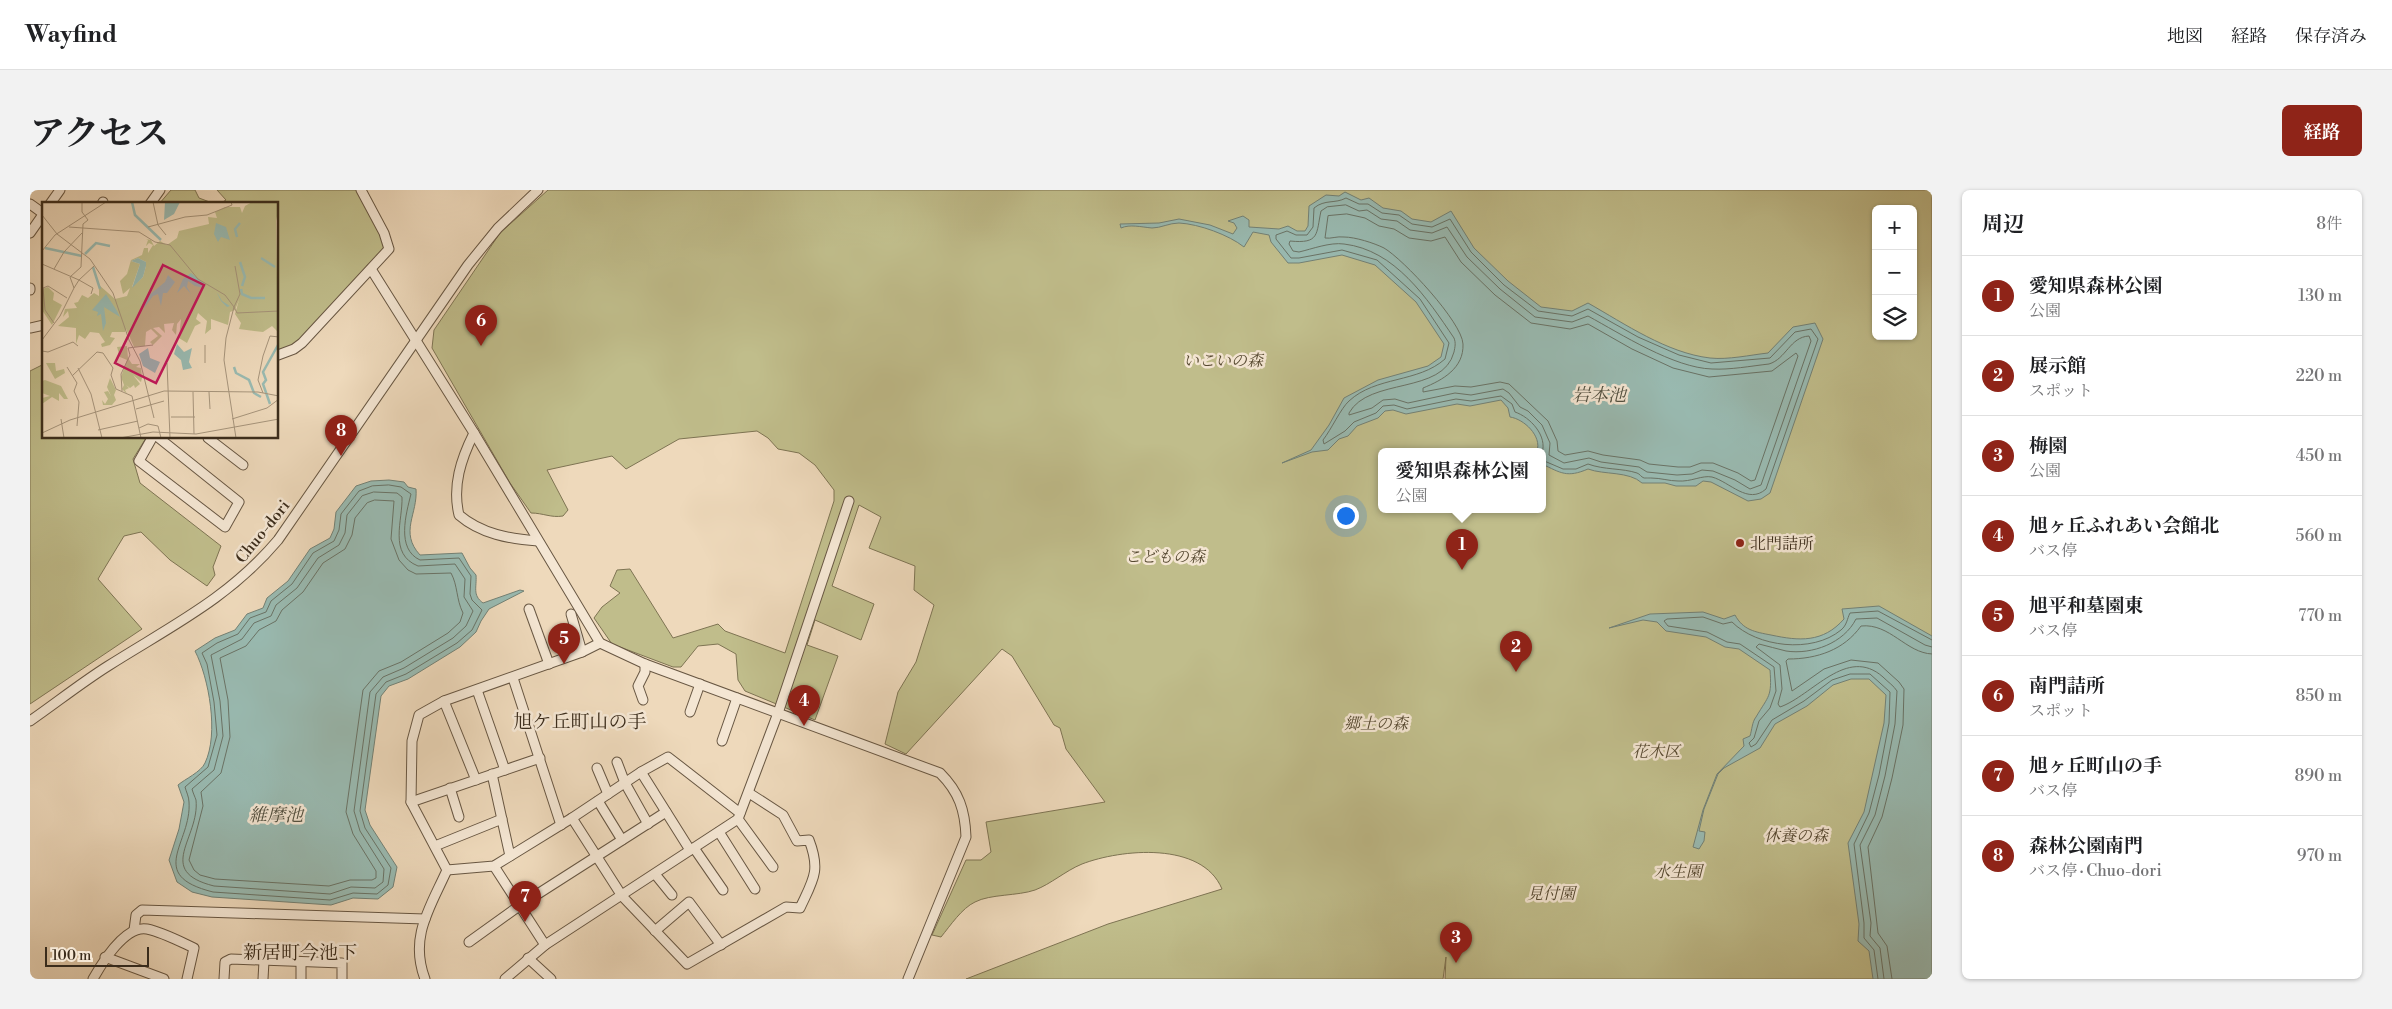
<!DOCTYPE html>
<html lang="ja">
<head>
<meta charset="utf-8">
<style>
	:root { --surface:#fff; --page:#f2f2f2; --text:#202124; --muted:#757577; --line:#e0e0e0; --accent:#8f2418 }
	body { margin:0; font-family:"Libre Bodoni","Noto Serif JP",serif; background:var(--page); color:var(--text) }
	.controls { position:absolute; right:15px; top:15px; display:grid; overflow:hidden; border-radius:8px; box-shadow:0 1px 4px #0004 }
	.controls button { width:45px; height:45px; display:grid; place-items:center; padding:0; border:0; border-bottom:1px solid var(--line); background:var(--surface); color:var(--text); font:25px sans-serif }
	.scale { position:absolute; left:15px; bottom:12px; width:104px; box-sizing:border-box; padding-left:5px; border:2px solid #3b2c1b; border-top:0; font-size:14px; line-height:18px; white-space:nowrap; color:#3b2c1b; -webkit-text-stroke:4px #f4e6d3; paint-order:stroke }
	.you { position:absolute; left:1315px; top:325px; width:18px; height:18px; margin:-12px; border:4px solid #fff; border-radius:50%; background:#1a73e8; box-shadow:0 0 0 8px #1a73e833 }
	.badge { display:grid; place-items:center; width:32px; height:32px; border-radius:50%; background:var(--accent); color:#fff; font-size:16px; font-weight:700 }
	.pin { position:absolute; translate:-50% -41px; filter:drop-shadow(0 1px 2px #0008) }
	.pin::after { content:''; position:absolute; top:26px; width:18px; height:15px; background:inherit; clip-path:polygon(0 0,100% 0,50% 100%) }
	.popup { position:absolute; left:1348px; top:258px; width:168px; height:65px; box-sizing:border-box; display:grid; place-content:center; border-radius:8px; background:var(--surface); filter:drop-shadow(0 1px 4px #0005); font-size:16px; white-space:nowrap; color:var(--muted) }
	.popup b { font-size:19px; color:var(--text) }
	.popup::after { content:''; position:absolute; left:50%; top:100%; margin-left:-10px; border:10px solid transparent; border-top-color:var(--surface) }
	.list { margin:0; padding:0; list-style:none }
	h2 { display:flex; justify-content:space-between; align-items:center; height:65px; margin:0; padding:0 20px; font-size:21px }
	h2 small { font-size:16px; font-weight:400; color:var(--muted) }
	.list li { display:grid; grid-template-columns:32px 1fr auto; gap:15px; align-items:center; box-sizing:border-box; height:80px; padding:0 20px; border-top:1px solid var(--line) }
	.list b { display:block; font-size:19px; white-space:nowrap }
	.list p { margin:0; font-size:16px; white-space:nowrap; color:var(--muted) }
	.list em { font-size:16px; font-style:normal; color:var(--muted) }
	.icon { flex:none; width:28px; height:28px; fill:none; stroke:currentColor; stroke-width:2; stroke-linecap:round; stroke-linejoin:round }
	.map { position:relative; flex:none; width:1902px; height:789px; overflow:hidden; border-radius:8px }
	header { display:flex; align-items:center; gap:30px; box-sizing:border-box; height:70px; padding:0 25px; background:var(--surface); border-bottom:1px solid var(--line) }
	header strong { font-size:24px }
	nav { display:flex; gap:28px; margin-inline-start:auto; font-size:18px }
	.intro { display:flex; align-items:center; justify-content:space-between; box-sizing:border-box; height:120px; padding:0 30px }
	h1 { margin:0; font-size:35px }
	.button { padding:12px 22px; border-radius:8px; background:var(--accent); color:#fff; font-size:18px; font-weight:700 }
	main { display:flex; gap:30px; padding:0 30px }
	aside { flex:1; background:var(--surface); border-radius:8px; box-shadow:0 1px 4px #0004 }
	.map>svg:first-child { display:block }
	.green { fill:#c0bd8b; stroke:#7e7453; fill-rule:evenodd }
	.water { fill:#99bab1; stroke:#738175 }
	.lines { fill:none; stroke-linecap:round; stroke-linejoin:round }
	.shore { stroke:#6a7366; stroke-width:1 }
	.minor-casing { stroke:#685743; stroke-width:11 }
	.minor { stroke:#f4e6d3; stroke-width:9 }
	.poi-dot { fill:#8f2418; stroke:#f4e6d3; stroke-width:2 }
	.labels { text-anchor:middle; stroke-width:5; stroke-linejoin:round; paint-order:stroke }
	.park-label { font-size:16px; font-style:italic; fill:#564931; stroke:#f4e6d3 }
	.street-label { font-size:16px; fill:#3b2c1b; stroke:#f4e6d3 }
	.poi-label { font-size:16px; fill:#3b2c1b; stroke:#f4e6d3; text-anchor:start }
	.water-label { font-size:18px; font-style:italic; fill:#525040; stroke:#f4e6d3 }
	.quarter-label { font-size:19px; fill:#3b2c1b; stroke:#f4e6d3 }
	.inset-river { fill:none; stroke:#99bab1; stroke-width:2.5 }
	.inset-road { fill:none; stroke:#a6947b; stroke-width:1 }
	.view { fill:#c2185b; fill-opacity:0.15; stroke:#c2185b; stroke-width:2.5 }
	.inset-edge { fill:none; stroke:#3b2c1b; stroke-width:2.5 }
</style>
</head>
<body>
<header>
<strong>Wayfind</strong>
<nav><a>地図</a><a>経路</a><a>保存済み</a></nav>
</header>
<div class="intro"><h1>アクセス</h1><a class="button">経路</a></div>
<main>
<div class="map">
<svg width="1902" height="789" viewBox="0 0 1902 789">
	<rect width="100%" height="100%" fill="#eed9bb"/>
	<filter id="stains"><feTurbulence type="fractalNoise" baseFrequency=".004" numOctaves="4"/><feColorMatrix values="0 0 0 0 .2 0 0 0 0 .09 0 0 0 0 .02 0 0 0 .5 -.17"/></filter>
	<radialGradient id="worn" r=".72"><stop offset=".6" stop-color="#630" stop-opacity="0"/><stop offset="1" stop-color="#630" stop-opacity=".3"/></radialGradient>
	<g class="green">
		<path d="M141 0H165L169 8 185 14H129Z"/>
		<path d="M187 0H329L358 58 272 152 248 163V14H189L196 10Z"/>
		<path d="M518 0H1902V789H1415L1416 767 1413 789H936L1078 734 1192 699C1172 651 1091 659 1052 674 1035 681 1021 694 1005 700 988 706 960 704 945 712 932 718 920 736 911 747L902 745 936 670H951L961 662 956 632 1075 612 1036 559 1030 538 1024 535 982 466 972 459 876 564 855 554 868 502 886 472 904 415 884 400 885 376 839 358 851 327 829 315 802 396 844 414 831 450 785 430 777 455 808 466 785 530 715 501 708 490 706 464 688 454 668 456 651 477H643L582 454 564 428 572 417 590 403 580 396 587 380 600 379 643 448 688 434 695 441 755 463 804 311V300L785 275 769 263 748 259 738 248 727 241 649 249 596 279 582 266 517 280 538 320 533 326C521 328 513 323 501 323L480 293 402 158 404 140 470 43ZM1846 19H1883V146H1846ZM1352 261H1512V319H1352Z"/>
		<path d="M14 174V248H116L103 269 110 293 191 356 183 377 185 385 177 396 140 370 111 342 94 346 68 389 112 439 0 514V181Z"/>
	</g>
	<g class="water">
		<path d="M1315 2 1331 10 1339 8 1353 18 1371 21 1382 29 1401 32 1421 21 1444 58 1478 91 1511 117 1542 121 1558 113C1595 134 1637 163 1680 168 1698 170 1720 165 1738 163L1763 137 1785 133 1793 149 1740 303 1731 309 1718 311 1681 292 1673 291 1666 296H1646L1635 293H1612C1599 281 1574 285 1558 279 1537 288 1531 283 1512 274V261H1507C1512 246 1494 229 1480 227L1478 218 1471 210 1440 216 1427 214 1376 224 1363 220 1355 221 1348 228 1327 236 1318 246 1309 249 1298 260 1282 262 1252 273 1281 260 1299 235 1314 208 1348 190 1398 176 1411 167 1414 154 1386 112 1345 75 1312 65 1269 73H1258L1241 52 1239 45 1223 42 1214 57C1199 45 1169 34 1149 33 1139 33 1131 38 1122 38 1111 37 1100 34 1091 38L1090 34 1129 33 1149 29 1180 35 1203 44 1207 38 1204 33 1198 31 1213 26 1219 30V37L1249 39 1258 36 1267 41H1275L1278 36 1279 16 1296 5 1309 6Z"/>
		<path d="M359 290 374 292 378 297 386 299C388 324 369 342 390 365L432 363 440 378 446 385C447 397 442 405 453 413L490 400 494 401 459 419 451 431 446 442 430 457 378 489 359 496 351 506 335 620 340 635 367 677 363 697 348 709 323 708 301 715 182 707 162 702 147 692 139 670 149 639 154 612 148 595C155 589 171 582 175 573 189 544 179 488 165 461L185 448 205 440 217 424 233 418 237 408 258 391 280 359 300 348 304 339 306 322 326 296 341 291Z"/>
		<path d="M1849 416 1902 446V789H1843L1839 761 1828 751 1829 734 1818 653 1834 622 1854 533 1856 505 1839 489H1821L1803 495 1777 516 1745 534 1730 558 1694 578 1688 584 1674 619 1669 641 1675 642 1674 651 1669 659 1663 657 1673 620 1687 584 1714 556 1713 549 1720 546C1722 540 1722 532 1726 527 1739 505 1742 507 1740 480L1709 459 1695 457 1676 447 1636 441 1627 432 1613 430 1579 438 1620 424 1673 422 1694 429 1705 425C1713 440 1725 442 1741 445 1769 451 1793 453 1814 429L1812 419Z"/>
	</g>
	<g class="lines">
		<g class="shore">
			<path d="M1316 15 1329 21 1337 20 1351 29 1367 31 1380 40 1402 43 1417 37 1437 67 1470 99 1505 127 1542 132 1558 126C1591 144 1644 178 1682 179 1700 180 1721 176 1739 174 1756 169 1760 147 1779 146L1781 151 1731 295 1720 299 1705 290 1683 281 1672 280 1662 284 1647 285 1617 282 1609 277 1571 272 1559 268 1534 273 1519 265 1520 253 1512 235 1498 221 1490 217 1479 203 1473 199 1441 205 1425 203 1378 213 1365 209 1353 210 1342 218 1319 225V223C1339 187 1413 205 1424 162 1425 157 1426 153 1424 148 1397 108 1365 60 1314 54 1300 52 1282 59 1269 62L1263 61 1259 54 1260 51C1290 54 1286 44 1291 21L1297 17Z"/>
			<path d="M1317 24 1335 28 1349 36 1364 39 1379 48 1401 51 1415 47 1431 72 1465 105 1501 133 1540 139 1558 134 1602 159 1643 178 1679 187 1742 181 1766 163 1768 166 1725 290 1721 291 1708 283 1683 273H1671L1660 277H1648L1619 274 1610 270 1573 265 1558 261 1535 265 1528 261 1527 251 1518 231 1479 194 1470 192 1441 197 1425 196 1393 202V198C1413 190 1434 178 1433 154 1432 132 1373 69 1354 58 1344 53 1325 47 1314 47 1307 46 1301 49 1295 48L1298 26Z"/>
			<path d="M1512 263C1518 246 1500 227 1485 222L1482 214 1471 206 1441 211 1426 209 1377 219 1364 215 1353 216 1346 223 1324 232 1315 241 1294 254 1293 250C1301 240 1311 218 1319 211 1346 186 1388 193 1415 169L1419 153 1390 109 1347 70 1312 60 1269 68H1261L1246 49V45L1257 41 1266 45H1277L1283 37 1284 18C1295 9 1305 14 1316 8L1329 14H1338L1352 23 1369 25 1382 34 1402 37 1420 29 1441 62 1474 95 1508 121 1542 126 1558 119 1608 147 1649 165 1681 173 1740 168 1765 142 1781 139 1788 149 1736 299C1718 315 1700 292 1682 287 1672 285 1661 292 1648 291 1639 291 1631 288 1621 288 1621 288 1614 288 1614 288 1611 287 1610 284 1607 283 1592 278 1574 280 1558 274L1546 279H1533L1512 270"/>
			<path d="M359 295 371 297 381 304C376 324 366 359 390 370L429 368 441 386 440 404 442 410 452 420 442 440 427 453 376 484 356 492 346 504 330 621 335 638 361 678 358 695 347 704 323 703 300 710 183 702C115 685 162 653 159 612 159 607 156 601 155 597L178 577 187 545 184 512 177 474 172 463 187 453 208 444 220 428 236 422 241 411 262 394 283 363 304 351 309 340 311 324 329 301 342 296Z"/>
			<path d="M344 302 367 303 372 307C373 330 358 364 388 376L425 374 435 389 434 407 443 421 436 436 423 448 374 478 353 487 340 502 324 621 330 641 354 679 353 692 345 698 321 697 300 704 184 696C124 681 170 648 166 610 165 607 163 603 162 599L184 580 193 546 190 511 181 465 212 449 224 433 241 426 246 415 267 398 288 368 309 355 315 343 317 325 332 306Z"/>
			<path d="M345 310 364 311 361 349 369 370 378 380 386 384 421 383C428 396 426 409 433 423L430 432 418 443 371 472 349 481 333 500 316 622 323 644 346 681V688L342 690H320L299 696 185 689 170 685 164 680 159 670 173 616 171 602 191 583 200 547 198 510 190 468 216 456 229 440 246 431 252 420 273 402 293 373 315 359 322 345 325 328 337 313Z"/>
			<path d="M1848 789 1844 760 1834 748V733L1824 654 1839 623 1849 585 1859 533 1860 502 1840 484H1820L1802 490 1774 511 1742 530 1726 554 1721 557 1719 553 1724 548 1729 531 1740 518 1746 501 1744 477 1710 454 1697 452 1677 442 1638 436 1634 431 1637 429 1673 427 1693 434 1702 432C1727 457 1782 464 1811 440 1817 435 1817 429 1820 423L1848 421 1902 450"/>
			<path d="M1854 789 1850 758 1840 746 1841 733 1830 655 1845 625 1855 586 1865 534 1867 501C1864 496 1858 492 1853 487 1817 455 1782 506 1750 517L1748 514 1752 499 1750 475 1726 457 1729 454C1738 456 1747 459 1756 461 1782 465 1814 453 1826 429L1847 428 1895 455 1902 457"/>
			<path d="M1862 789 1857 756 1848 743 1838 657 1852 627 1862 588 1873 535 1874 499 1869 492 1848 473 1821 470 1794 479 1762 501 1756 471 1758 469C1787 469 1814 460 1831 436 1860 433 1876 463 1902 464"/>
		</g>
		<g class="minor-casing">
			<g id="minor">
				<path d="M0 14 14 24"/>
				<path d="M20 14 30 0"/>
				<path d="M72 14 73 12"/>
				<path d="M120 14 130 0"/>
				<path d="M0 43 14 23"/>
				<path d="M341 79 444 243 570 453 615 474 910 583C929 602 935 620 936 647L878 789"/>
				<path d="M0 98V100"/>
				<path d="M0 138 14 135"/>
				<path d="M248 165 264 159 272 153 359 59 354 43 331 0"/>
				<path d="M444 243C431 269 422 296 429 325 451 344 480 349 508 351"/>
				<path d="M122 248 109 271 195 337 209 312 129 248"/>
				<path d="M178 248 213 275"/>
				<path d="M499 419 519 474"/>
				<path d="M541 424 552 462"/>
				<path d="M483 488 531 635"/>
				<path d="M447 500 475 580"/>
				<path d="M613 510 608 496 615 482V474"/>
				<path d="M414 511 446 590"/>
				<path d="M660 522 670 494"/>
				<path d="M0 531C26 513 51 493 78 476 141 436 198 409 248 350L438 75 468 38 508 0"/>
				<path d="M692 551 707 508"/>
				<path d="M587 572 595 593 618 634"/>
				<path d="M567 578 578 604"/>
				<path d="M611 582 638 567 710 623"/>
				<path d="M462 584 480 666"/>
				<path d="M420 598 429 627"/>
				<path d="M568 611 592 650"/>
				<path d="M381 612 510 568"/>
				<path d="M542 628 592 706 657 774 756 717 770 718C783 690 791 681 779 650L767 651 753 625 719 603"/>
				<path d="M708 629 743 677"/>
				<path d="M689 642 725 699"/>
				<path d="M405 656 472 629"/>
				<path d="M664 658 693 700"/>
				<path d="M464 676 515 755"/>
				<path d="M417 680 381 612 382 551 389 525 414 511 552 462 570 453"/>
				<path d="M417 680 464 676 542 628 611 582 660 660"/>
				<path d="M625 684 642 705"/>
				<path d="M104 740 106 725 112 720 395 729"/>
				<path d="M625 741 659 712 691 755"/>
				<path d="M439 752 489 716 636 622"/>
				<path d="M75 767 134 789"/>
				<path d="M498 768 521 789"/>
				<path d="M271 772V789"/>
				<path d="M63 789C72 773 95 735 117 739 132 742 149 751 164 758L157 789"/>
				<path d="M194 789 195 772 201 769 312 773V789"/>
				<path d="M233 789 234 771"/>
				<path d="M395 789C379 747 400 718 417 680"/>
				<path d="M475 789 515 755 708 629 748 523 819 311"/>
			</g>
		</g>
		<use href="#minor" class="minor"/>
	</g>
	<circle class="poi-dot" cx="1710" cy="353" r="5"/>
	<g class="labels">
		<g class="park-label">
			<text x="1193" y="176">いこいの森</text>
			<text x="1135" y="372">こどもの森</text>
			<text x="1346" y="539">郷土の森</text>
			<text x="1626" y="567">花木区</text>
			<text x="1766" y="651">休養の森</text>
			<text x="1648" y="687">水生園</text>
			<text x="1521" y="709">見付園</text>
		</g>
		<g class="street-label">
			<text transform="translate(232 341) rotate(-51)" y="6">Chuo-dori</text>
		</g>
		<g class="poi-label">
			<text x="1720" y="359">北門詰所</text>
		</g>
		<g class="water-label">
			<text x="1569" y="211">岩本池</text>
			<text x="246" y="631">維摩池</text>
		</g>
		<g class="quarter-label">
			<text x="550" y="538">旭ケ丘町山の手</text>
			<text x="270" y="769">新居町今池下</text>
		</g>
	</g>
	<g transform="translate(12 12)">
		<rect width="236" height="236" fill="#eed9bb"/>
		<path d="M210 0H234L237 5 234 19 236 130 230 124 221 130 197 127 199 121 193 112 197 98 193 108 188 110 186 123 169 117V127L163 132 165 119 156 111 154 117 159 121 153 124 145 141 137 136 139 117 135 122 134 133 130 128 132 121 122 122 123 131 117 125 111 126 120 134 111 143 108 140 116 134 109 127 104 130 103 144 92 145 84 127 83 130H70L68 135 73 136 68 143 60 145 59 142 63 140 57 131 48 130 43 137 37 133 34 142V126L16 124 27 115 26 109 21 115 23 107 35 106 32 101 36 100 40 93 46 96 52 91 57 94V83L73 97 85 94 88 86 81 92 78 79 85 72 89 58 100 53 102 46H106V51L111 43 107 41 104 44 106 38 104 37 109 38 112 44 118 39 125 43 135 36 137 29 167 22 166 15 175 16 173 10 183 5H198L200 11 203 4ZM96 56 104 60V64L101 75 90 85 98 62 89 59ZM6 85 12 91 11 98 20 103 10 123 0 108V87ZM85 144 86 156 90 162H98L94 165 99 166 100 176 99 180 91 173 98 182 93 186 92 183 88 186 84 183 87 186 83 188 85 192 80 187 82 183 79 175 85 158 78 155 79 159 75 145ZM4 161H13L14 169 22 167 23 171 13 177ZM68 176 74 188 72 193 74 198 70 203H61L60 198 63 202 66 197 62 190 66 189 69 194 65 185ZM3 178 19 184 26 197H22L17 191V199L10 195 0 202V196L8 194 0 191V179Z" fill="#c0bd8b" fill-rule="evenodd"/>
		<path d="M123 0H138L132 12 122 18ZM174 21 184 25 188 38 179 35 176 40 172 32ZM96 56 104 60V64L101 75 90 86 98 62 89 59ZM149 71 163 82 162 86 167 87 173 91H175L176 92 180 99 188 104 185 105 179 99 175 91H173L167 87 153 84 146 79 145 85 149 92 142 84 135 91 141 77ZM126 73 133 80 125 91H121L119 104 116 92 111 94 102 106 106 94 123 80ZM64 92 75 109 78 115 62 105 64 121 61 129 59 112 55 114 56 110 50 108ZM135 142 142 150 150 146 147 160 150 166 141 168 139 158 132 152ZM106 146 108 156 118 160 113 171 101 164 97 152Z" fill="#99bab1"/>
		<path class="inset-river" d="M90 0 93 13 119 38M195 35 193 27 198 21M3 46 40 54M43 52 54 41 68 44M219 56 233 65M198 60 203 75 200 84M51 65 58 87M199 87 200 92 209 96H223M192 165 194 171 207 178 212 191 219 195M228 202 221 182 224 178 221 170 236 143"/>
		<path class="inset-road" d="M111 0 116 23 124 33M0 13 15 32M27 25 97 30 113 40 128 43 156 77 183 93 192 105 184 136 182 158 194 236M106 25 143 15 165 13 190 3 189 0M15 32 48 57 71 91 87 138 98 159 112 216M0 49 13 33 64 0M0 62 37 78 32 86M193 64 198 92 192 105 195 111 237 109M12 67 22 50 40 31M49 92 51 86 37 78 52 64M12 121 3 108 1 86 6 84 25 96M0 138 18 114 32 86 28 75 39 65 41 22 46 18 40 10V0M0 149 6 150 31 140 36 144M125 161 128 236M163 161V143M25 165 35 181 32 189 37 200 35 224M36 166 49 192 60 236M30 174 55 150 61 151 71 166 69 173 74 187 90 194 99 236M80 189 79 172 88 153 86 146 111 143M151 190 152 232M167 190 168 207M221 191 216 178 221 154 228 134 237 135M94 207 122 199M129 215H153M19 217 22 236M190 217 225 206 237 197M97 226 106 222 116 224 119 236M56 228 96 219M0 231 28 218 122 189 216 190 237 194M78 236 111 230 154 232 237 217"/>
		<path class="view" d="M121 63 162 83 114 181 73 161Z"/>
		<rect width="236" height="236" class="inset-edge"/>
	</g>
	<rect width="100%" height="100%" filter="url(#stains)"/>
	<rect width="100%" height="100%" fill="url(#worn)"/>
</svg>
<div class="controls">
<button>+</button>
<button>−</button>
<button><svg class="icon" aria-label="layers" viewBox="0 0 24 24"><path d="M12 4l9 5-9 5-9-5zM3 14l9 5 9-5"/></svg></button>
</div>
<div class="scale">100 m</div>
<div class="you"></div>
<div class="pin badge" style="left:1432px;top:380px">1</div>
<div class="popup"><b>愛知県森林公園</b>公園</div>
<div class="pin badge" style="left:1486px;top:482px">2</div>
<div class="pin badge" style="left:1426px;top:773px">3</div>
<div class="pin badge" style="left:774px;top:536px">4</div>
<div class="pin badge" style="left:534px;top:474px">5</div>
<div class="pin badge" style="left:451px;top:156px">6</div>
<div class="pin badge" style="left:495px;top:732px">7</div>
<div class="pin badge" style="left:311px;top:266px">8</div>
</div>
<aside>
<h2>周辺<small>8件</small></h2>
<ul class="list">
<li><span class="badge">1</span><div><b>愛知県森林公園</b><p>公園</p></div><em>130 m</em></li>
<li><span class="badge">2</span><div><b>展示館</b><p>スポット</p></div><em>220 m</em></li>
<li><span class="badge">3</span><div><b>梅園</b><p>公園</p></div><em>450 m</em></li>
<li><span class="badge">4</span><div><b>旭ヶ丘ふれあい会館北</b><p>バス停</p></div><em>560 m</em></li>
<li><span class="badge">5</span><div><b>旭平和墓園東</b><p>バス停</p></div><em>770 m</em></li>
<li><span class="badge">6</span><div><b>南門詰所</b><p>スポット</p></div><em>850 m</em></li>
<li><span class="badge">7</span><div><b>旭ヶ丘町山の手</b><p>バス停</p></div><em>890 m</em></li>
<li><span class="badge">8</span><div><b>森林公園南門</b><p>バス停 · Chuo-dori</p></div><em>970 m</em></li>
</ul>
</aside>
</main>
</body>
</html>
